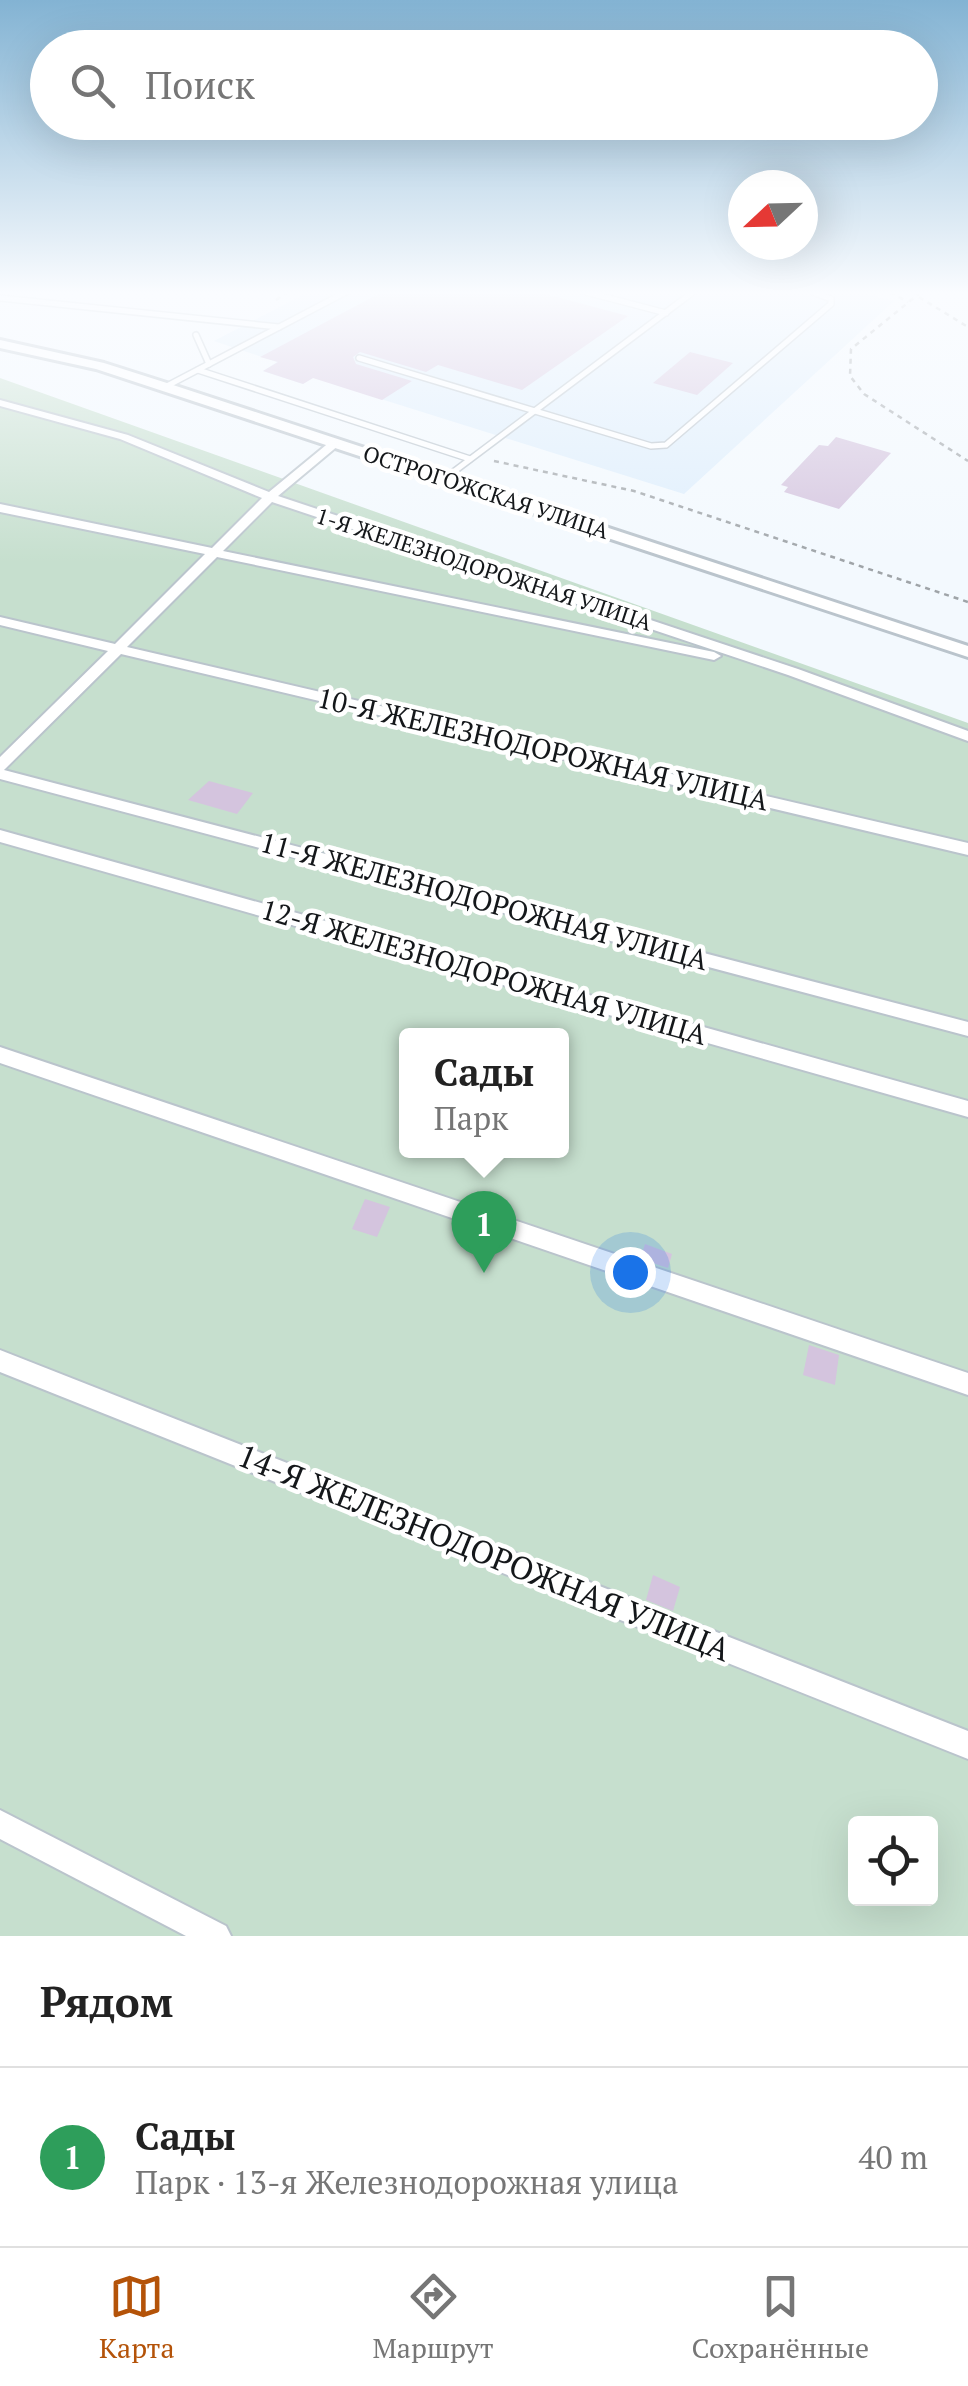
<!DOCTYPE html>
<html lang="ru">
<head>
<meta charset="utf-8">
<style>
	:root { --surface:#fff; --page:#f6f6f6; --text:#222; --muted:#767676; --line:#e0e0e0; --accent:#b45309 }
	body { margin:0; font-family:"PT Serif",serif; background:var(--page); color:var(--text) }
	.controls { position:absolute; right:30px; bottom:30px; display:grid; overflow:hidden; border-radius:10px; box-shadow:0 10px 40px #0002 }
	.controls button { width:90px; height:90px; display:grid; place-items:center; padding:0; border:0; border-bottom:2px solid var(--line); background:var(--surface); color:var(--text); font:50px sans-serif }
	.compass { position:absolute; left:728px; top:170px; width:90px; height:90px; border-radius:50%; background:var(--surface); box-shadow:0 10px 40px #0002; rotate:248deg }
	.you { position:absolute; left:630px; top:1272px; width:35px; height:35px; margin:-25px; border:8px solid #fff; border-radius:50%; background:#1a73e8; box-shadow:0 0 0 15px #1a73e833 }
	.badge { display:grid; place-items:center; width:65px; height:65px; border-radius:50%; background:var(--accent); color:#fff; font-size:32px; font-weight:700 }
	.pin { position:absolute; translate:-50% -82px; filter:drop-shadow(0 2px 5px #0008) }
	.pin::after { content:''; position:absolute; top:52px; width:35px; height:30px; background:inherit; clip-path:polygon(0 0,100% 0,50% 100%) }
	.popup { position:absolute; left:399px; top:1028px; width:170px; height:130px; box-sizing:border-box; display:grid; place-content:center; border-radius:10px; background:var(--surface); filter:drop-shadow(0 2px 8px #0005); font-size:32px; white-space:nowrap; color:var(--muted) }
	.popup b { font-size:38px; color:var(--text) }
	.popup::after { content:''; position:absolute; left:50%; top:100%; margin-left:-20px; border:20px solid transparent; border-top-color:var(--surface) }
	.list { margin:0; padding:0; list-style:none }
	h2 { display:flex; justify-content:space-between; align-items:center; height:130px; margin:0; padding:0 40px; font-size:42px }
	h2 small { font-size:32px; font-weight:400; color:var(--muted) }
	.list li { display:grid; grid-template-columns:65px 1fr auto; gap:30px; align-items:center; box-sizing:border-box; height:180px; padding:0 40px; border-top:2px solid var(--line) }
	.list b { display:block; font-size:38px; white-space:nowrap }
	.list p { margin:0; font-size:32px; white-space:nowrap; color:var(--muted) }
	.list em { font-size:32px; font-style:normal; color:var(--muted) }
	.icon { flex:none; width:55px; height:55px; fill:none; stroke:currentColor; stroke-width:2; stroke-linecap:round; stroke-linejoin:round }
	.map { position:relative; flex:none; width:968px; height:1936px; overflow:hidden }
	.search { position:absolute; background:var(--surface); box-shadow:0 10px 40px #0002; left:30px; right:30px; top:30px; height:110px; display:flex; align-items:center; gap:25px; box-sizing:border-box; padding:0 35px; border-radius:55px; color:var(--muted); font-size:38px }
	.sheet { height:310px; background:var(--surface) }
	nav { display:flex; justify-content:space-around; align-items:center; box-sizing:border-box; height:140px; border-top:2px solid var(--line); background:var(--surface); font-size:28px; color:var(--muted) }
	nav a { display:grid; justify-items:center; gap:5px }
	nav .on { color:var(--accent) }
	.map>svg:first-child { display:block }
	.built { fill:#deeefc }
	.green { fill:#c6dfce; fill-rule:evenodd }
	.building { fill:#d4c4de }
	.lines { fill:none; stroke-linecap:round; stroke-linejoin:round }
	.service-casing { stroke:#bac4cc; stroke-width:8 }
	.minor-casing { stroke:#bac4cc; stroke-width:4 }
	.tertiary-casing { stroke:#bac4cc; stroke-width:6 }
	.path { stroke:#9fa4a8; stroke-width:2.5; stroke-dasharray:5 5; stroke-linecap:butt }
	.service { stroke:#fff; stroke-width:5 }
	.minor { fill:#fff; fill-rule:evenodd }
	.tertiary { fill:#fff; fill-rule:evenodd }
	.labels { text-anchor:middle; stroke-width:9; stroke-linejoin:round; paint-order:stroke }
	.far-street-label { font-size:22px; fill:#14171a; stroke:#fff }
	.street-label { font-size:28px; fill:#14171a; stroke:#fff }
	.near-street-label { font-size:32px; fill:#14171a; stroke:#fff }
</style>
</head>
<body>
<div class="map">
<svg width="968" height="1936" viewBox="0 0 968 1936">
	<rect width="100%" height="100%" fill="#f3f9fe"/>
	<path class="built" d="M308 292H859L894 301 684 494 333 384 338 381 319 374 303 384 263 371 277 362 214 341Z"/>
	<path class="green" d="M0 378 968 723V1936H0ZM406 1036H562V1150H406ZM856 1824H930V1898H856Z"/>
	<g class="building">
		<path d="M382 292H538L628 316 522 390 438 365 426 372 360 352 353 357 356 364 412 381 382 400 313 378 303 384 263 371 278 362 260 357Z"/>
		<path d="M690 352 733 363 697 395 653 383Z"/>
		<path d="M836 437 891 453 839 509 784 492 788 487 781 485 819 445 828 446Z"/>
		<path d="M209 781 253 793 237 814 188 800Z"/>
		<path d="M365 1199 390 1207 377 1237 352 1229Z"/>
		<path d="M645 1244 672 1254 668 1268 640 1259Z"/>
		<path d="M809 1345 839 1355 835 1385 803 1375Z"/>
		<path d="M653 1575 680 1587 673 1611 646 1600Z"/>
	</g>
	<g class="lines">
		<g class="service-casing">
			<g id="service">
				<path d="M586 292 666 313"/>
				<path d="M0 298 279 327"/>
				<path d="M196 335 209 364"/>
				<path d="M359 358 651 446 666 445 831 304V299L813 292"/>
				<path d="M198 370 470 459"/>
				<path d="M165 387 346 292"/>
				<path d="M444 479 693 292"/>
			</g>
		</g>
		<g class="minor-casing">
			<g id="minor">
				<path d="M0 400 128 435 269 492 331 441H339V445L278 496 798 669 968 731V741L788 675 272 502 223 551 714 652 721 656 714 660 217 557 127 647 968 843V855L121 654 4 770 968 1022V1036L0 779V757L108 651 0 625V617L115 644 205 554 0 512V504L212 548 262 498 120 439 0 406Z"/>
				<path d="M0 830 968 1101V1117L0 842Z"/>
				<path d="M0 1047 968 1373V1395L0 1063Z"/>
				<path d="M0 1350 968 1731V1759L0 1372Z"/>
				<path d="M0 1810 226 1926 231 1936H186L0 1839Z"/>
			</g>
		</g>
		<g class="tertiary-casing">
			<path id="tertiary" d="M0 340 104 363 170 384 968 646V657L96 369 0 348Z"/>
		</g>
		<g class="path">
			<path d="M890 292 908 302"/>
			<path d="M921 292 851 349 850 376 864 394 968 461"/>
			<path d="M919 297 968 327"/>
			<path d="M276 300 287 292"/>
			<path d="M494 461 634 491 968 602"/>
		</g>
		<use href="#service" class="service"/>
		<use href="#minor" class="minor"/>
		<use href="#tertiary" class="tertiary"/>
	</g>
	<linearGradient id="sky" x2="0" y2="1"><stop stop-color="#83b3d3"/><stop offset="0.52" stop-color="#fafcff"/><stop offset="1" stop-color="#fafcff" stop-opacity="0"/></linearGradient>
	<rect width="968" height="563" fill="url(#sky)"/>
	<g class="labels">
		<g class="far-street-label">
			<text transform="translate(486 492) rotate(18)" y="8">ОСТРОГОЖСКАЯ УЛИЦА</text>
			<text transform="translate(484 569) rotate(18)" y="8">1-Я ЖЕЛЕЗНОДОРОЖНАЯ УЛИЦА</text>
		</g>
		<g class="street-label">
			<text transform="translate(543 749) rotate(13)" y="10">10-Я ЖЕЛЕЗНОДОРОЖНАЯ УЛИЦА</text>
			<text transform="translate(484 901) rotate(15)" y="10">11-Я ЖЕЛЕЗНОДОРОЖНАЯ УЛИЦА</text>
			<text transform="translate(484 972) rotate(16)" y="10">12-Я ЖЕЛЕЗНОДОРОЖНАЯ УЛИЦА</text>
		</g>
		<g class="near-street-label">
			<text transform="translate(484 1553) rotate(22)" y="11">14-Я ЖЕЛЕЗНОДОРОЖНАЯ УЛИЦА</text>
		</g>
	</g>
</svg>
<div class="controls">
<button><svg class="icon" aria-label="locate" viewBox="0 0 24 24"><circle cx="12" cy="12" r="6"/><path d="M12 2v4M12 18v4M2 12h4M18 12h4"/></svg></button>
</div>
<svg class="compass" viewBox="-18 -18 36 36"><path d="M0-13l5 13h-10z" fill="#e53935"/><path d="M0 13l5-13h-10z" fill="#767676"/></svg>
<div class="you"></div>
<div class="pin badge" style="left:484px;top:1273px;background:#2e9e5b">1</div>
<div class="popup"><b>Сады</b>Парк</div>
<div class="search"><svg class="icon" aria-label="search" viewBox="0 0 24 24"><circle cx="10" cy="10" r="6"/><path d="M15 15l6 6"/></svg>Поиск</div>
</div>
<section class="sheet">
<h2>Рядом<small></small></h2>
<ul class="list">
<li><span class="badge" style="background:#2e9e5b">1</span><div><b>Сады</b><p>Парк · 13-я Железнодорожная улица</p></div><em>40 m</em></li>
</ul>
</section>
<nav>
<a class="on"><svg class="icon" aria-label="map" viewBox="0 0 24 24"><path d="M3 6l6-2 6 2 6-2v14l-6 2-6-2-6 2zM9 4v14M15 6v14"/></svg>Карта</a>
<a><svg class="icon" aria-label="directions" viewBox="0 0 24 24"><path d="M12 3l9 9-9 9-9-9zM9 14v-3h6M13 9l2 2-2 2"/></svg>Маршрут</a>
<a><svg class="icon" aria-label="saved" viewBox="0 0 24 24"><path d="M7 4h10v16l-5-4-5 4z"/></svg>Сохранённые</a>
</nav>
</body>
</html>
